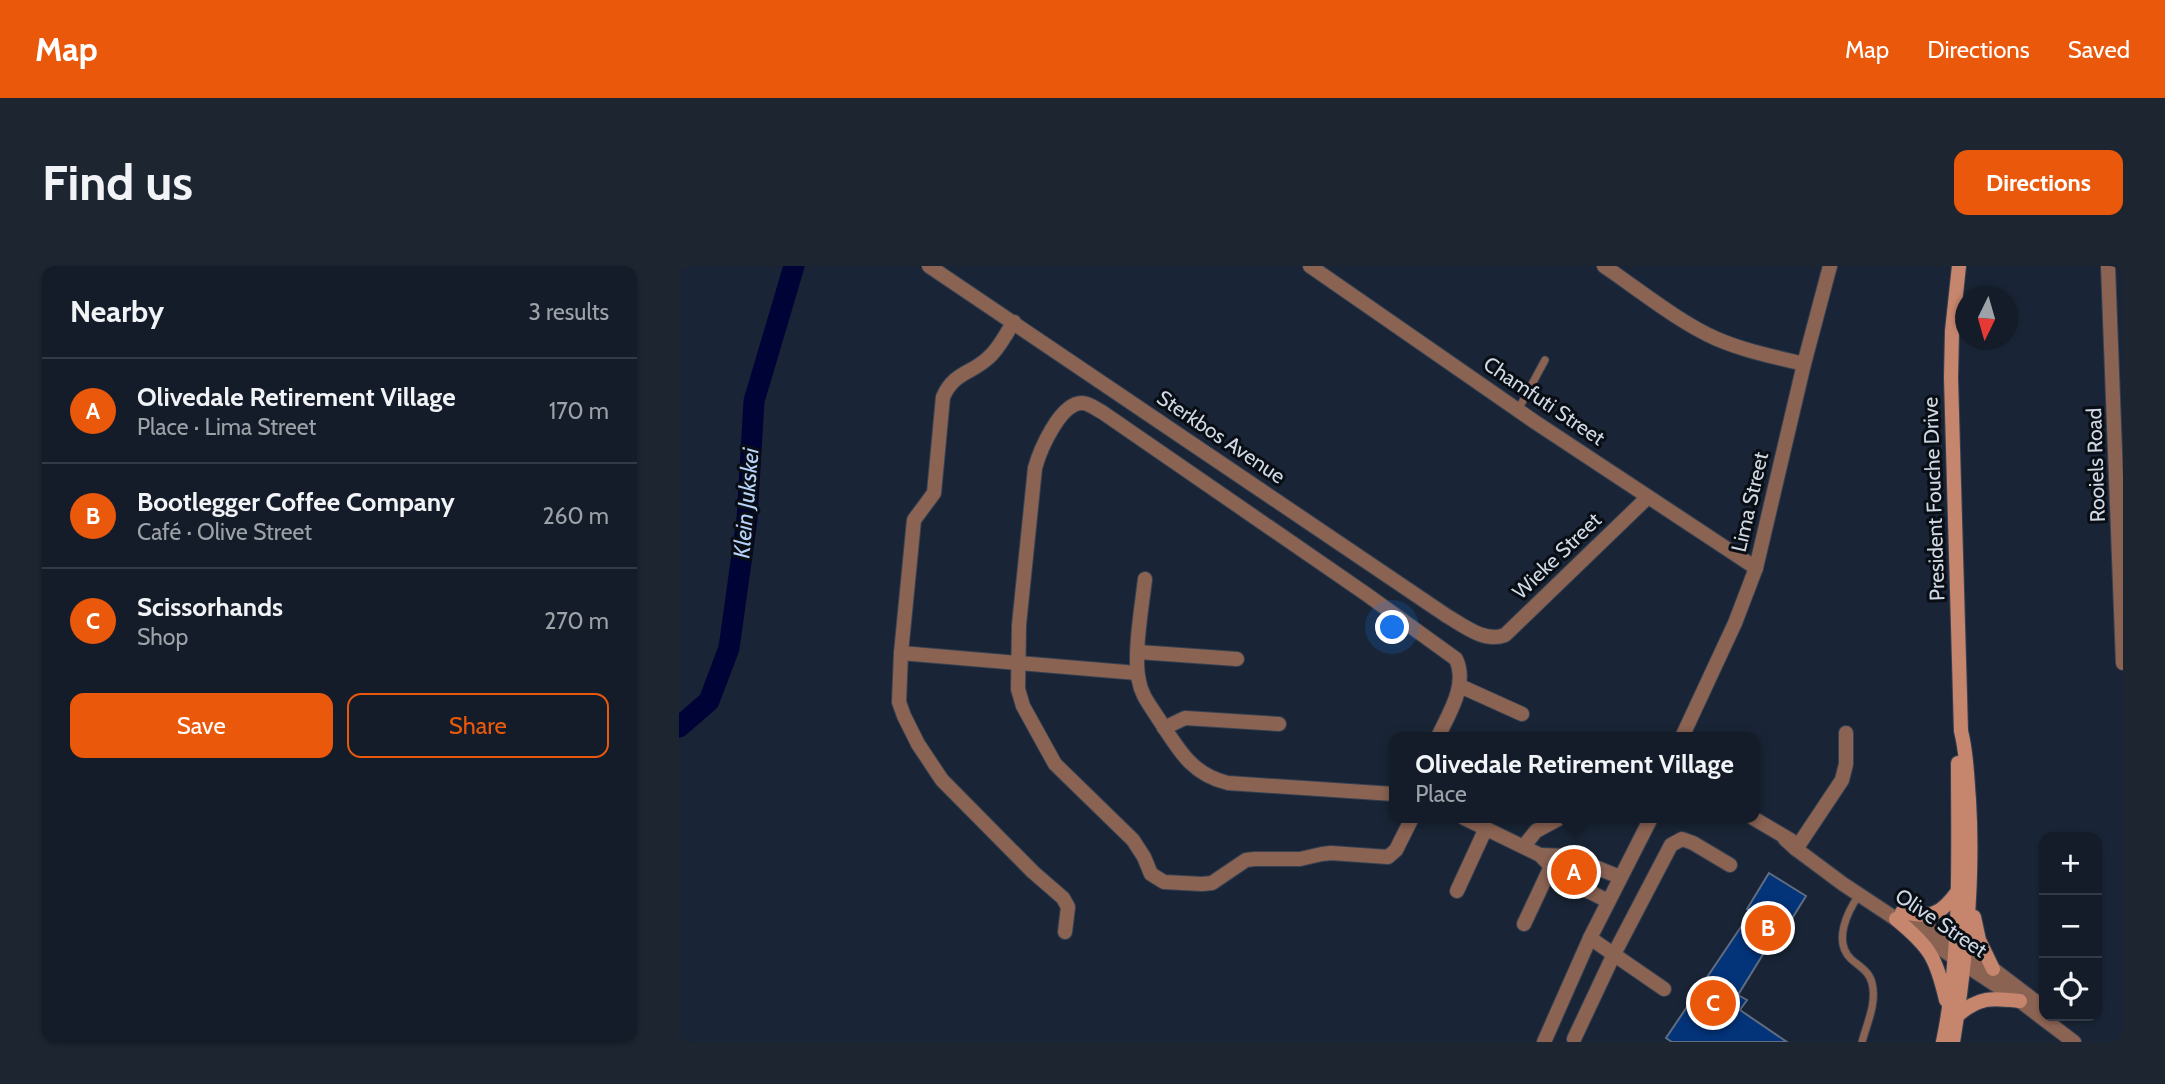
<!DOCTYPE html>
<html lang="en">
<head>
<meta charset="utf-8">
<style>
	:root { --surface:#131c28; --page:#1c2530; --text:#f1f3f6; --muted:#9da1a8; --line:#323a45; --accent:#ea580c }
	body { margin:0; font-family:Cabin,sans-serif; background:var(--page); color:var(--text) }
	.controls { position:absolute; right:21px; bottom:21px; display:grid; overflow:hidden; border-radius:14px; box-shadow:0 2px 5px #0004 }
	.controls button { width:63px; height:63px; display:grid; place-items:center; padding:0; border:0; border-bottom:2px solid var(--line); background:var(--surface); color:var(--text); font:35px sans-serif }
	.compass { position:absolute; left:1276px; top:21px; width:63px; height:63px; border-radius:50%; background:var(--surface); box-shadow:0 2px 5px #0004; rotate:185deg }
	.you { position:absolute; left:714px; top:362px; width:24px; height:24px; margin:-18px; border:5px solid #fff; border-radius:50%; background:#1a73e8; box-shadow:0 0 0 10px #1a73e833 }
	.badge { display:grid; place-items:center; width:46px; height:46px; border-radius:50%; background:var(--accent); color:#fff; font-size:23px; font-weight:700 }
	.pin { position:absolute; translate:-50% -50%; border:4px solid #fff; box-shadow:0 2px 7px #0006 }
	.popup { position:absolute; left:710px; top:466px; width:371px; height:91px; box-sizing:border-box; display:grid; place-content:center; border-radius:14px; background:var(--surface); filter:drop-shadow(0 2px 5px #0005); font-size:23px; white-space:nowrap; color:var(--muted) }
	.popup b { font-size:26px; color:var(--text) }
	.popup::after { content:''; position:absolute; left:50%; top:100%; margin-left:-14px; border:14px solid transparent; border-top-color:var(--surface) }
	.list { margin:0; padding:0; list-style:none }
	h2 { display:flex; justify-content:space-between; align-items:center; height:91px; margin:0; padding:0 28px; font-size:30px }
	h2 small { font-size:23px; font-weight:400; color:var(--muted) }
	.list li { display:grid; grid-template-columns:46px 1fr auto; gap:21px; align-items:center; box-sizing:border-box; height:105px; padding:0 28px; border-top:2px solid var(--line) }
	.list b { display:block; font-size:26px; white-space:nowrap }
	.list p { margin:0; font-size:23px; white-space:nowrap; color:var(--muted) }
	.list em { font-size:23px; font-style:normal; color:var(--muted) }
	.actions { display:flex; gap:14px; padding:21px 28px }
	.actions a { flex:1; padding:16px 0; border:2px solid var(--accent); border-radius:14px; text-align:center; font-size:24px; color:var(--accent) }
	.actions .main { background:var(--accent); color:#fff }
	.icon { flex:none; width:38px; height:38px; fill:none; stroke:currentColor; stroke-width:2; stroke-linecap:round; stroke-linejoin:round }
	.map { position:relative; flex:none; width:1444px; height:776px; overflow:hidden; border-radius:14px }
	header { display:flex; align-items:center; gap:42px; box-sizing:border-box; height:98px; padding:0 35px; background:var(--accent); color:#fff }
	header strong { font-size:33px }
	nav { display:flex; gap:38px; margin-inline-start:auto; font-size:24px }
	.intro { display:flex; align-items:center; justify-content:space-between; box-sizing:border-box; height:168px; padding:0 42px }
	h1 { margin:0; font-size:49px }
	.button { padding:18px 32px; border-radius:14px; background:var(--accent); color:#fff; font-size:24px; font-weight:700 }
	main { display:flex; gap:42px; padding:0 42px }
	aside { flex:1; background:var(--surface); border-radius:14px; box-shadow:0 2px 5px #0004 }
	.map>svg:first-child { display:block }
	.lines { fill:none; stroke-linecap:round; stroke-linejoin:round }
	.river { stroke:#000336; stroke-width:21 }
	.building { fill:#03347a; stroke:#5f6c81; stroke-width:2 }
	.lane-casing { stroke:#364252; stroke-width:9 }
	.street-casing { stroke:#364252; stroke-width:16 }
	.secondary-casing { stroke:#364252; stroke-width:16 }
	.lane { stroke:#8b6353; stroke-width:7 }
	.street { stroke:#8b6353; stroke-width:14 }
	.secondary { stroke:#c6856d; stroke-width:14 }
	.labels { text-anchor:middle; stroke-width:6; stroke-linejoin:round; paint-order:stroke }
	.street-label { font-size:21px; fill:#d0d8e4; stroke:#090e15 }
	.water-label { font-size:23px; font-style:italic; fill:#b8d3fb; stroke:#090e15 }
</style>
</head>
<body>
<header>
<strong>Map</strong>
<nav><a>Map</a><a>Directions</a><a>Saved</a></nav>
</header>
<div class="intro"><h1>Find us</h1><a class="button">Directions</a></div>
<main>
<aside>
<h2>Nearby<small>3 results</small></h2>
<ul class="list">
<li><span class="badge">A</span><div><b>Olivedale Retirement Village</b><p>Place · Lima Street</p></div><em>170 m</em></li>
<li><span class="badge">B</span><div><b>Bootlegger Coffee Company</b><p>Café · Olive Street</p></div><em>260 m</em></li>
<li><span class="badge">C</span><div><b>Scissorhands</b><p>Shop</p></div><em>270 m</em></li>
</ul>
<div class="actions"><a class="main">Save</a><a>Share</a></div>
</aside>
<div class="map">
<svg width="1444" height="776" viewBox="0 0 1444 776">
	<rect width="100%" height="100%" fill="#192536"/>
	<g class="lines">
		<path class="river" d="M0 461 30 435 50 382 68 253 75 135 115 0"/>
	</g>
	<path class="building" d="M1090 607 1127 630 1104 667 1099 664 1059 729 1068 734 1061 744 1108 776H993L987 772 1072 646 1068 643Z"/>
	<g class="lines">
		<g class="lane-casing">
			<g id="lane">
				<path d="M839 144 866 94"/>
				<path d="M1180 629C1168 646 1154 676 1172 693 1181 701 1190 705 1193 717 1198 737 1188 757 1183 776"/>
			</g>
		</g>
		<g class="street-casing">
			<g id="street">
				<path d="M250 0 768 350C785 360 806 377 826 369L969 231"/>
				<path d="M631 0 856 156 1077 302"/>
				<path d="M925 0C959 23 1001 57 1038 73 1066 85 1096 91 1125 98"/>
				<path d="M1429 0 1444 397"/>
				<path d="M335 56C327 67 320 83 309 92 292 108 275 106 264 131L255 227 235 254 222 387 220 436 225 450 239 478 263 514 354 606 384 632 389 641 386 666"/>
				<path d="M466 313C463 340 454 390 460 415 462 428 470 438 477 449 498 480 510 508 549 517L715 528"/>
				<path d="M459 386 558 393"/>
				<path d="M222 387 458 407"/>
				<path d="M781 420 843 448"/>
				<path d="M485 462 506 452 600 458"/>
				<path d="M1003 471 1056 357 1077 302 1125 98 1151 0"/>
				<path d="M733 552 717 584 709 591 652 587 643 588 621 593H576L567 594 533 617 523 618 485 616 472 608 465 591 454 574 376 498 344 440 339 423 340 359 356 202C361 184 381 137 403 137 410 137 417 143 423 146L687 328 777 393C789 419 770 447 759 471"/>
				<path d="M785 552 861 589 883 612 929 635"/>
				<path d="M1074 552 1113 575"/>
				<path d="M1106 573 1117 583 1164 618 1341 735 1395 776"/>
				<path d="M845 580 857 565 881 552"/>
				<path d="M1117 583 1163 514 1167 498V467"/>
				<path d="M861 589 888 590 941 611"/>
				<path d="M778 625 807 562"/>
				<path d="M1239 656 1314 703 1365 742"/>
				<path d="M845 658 875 594"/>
				<path d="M911 672 985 723"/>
				<path d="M895 773 935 688 992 579 1003 573 1014 577 1051 599"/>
				<path d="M865 776 911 672 972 552"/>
			</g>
		</g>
		<g class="secondary-casing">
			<g id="secondary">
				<path d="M1223 646C1252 652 1261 650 1279 625"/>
				<path d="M1295 651 1300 674 1314 703"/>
				<path d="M1217 653C1251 681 1257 691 1267 734"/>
				<path d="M1279 749C1301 730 1314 732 1341 735"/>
				<path d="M1264 776C1283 685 1279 590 1279 497"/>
				<path d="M1274 776C1287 696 1295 616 1290 534 1288 511 1288 488 1282 465L1272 112 1273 65 1280 0"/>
			</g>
		</g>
		<use href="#lane" class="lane"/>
		<use href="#street" class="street"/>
		<use href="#secondary" class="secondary"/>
	</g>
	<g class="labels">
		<g class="street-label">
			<text transform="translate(865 135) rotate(34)" y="7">Chamfuti Street</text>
			<text transform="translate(542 171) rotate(34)" y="7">Sterkbos Avenue</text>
			<text transform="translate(1417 199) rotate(-92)" y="7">Rooiels Road</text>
			<text transform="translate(1255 233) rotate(-92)" y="7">President Fouche Drive</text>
			<text transform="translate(1071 236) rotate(-77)" y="7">Lima Street</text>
			<text transform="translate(878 290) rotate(-44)" y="7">Wieke Street</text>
			<text transform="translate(1262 657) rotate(34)" y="7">Olive Street</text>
		</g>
		<g class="water-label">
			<text transform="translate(67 237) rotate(-85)" y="8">Klein Jukskei</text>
		</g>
	</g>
</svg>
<div class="controls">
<button>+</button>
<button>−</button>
<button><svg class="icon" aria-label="locate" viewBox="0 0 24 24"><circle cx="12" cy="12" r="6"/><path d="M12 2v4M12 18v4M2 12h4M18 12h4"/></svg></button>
</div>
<svg class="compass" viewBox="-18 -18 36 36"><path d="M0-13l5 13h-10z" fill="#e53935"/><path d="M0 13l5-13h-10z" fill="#9da1a8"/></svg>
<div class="you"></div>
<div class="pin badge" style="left:895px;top:606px">A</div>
<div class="popup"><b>Olivedale Retirement Village</b>Place</div>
<div class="pin badge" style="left:1089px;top:662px">B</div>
<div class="pin badge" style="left:1034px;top:737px">C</div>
</div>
</main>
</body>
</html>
